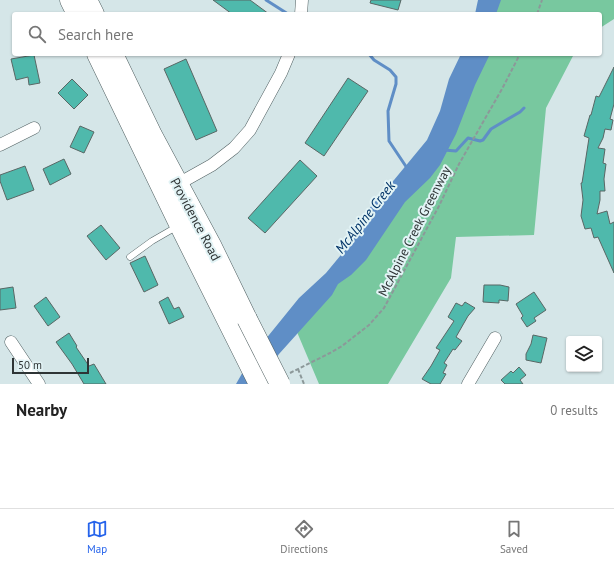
<!DOCTYPE html>
<html lang="en">
<head>
<meta charset="utf-8">
<style>
	:root { --surface:#fff; --page:#f6f6f6; --text:#222; --muted:#767676; --line:#e0e0e0; --accent:#2563eb }
	body { margin:0; font-family:"PT Sans",sans-serif; background:var(--page); color:var(--text) }
	.controls { position:absolute; right:12px; bottom:12px; display:grid; overflow:hidden; border-radius:4px; box-shadow:0 1px 3px #0004 }
	.controls button { width:36px; height:36px; display:grid; place-items:center; padding:0; border:0; border-bottom:1px solid var(--line); background:var(--surface); color:var(--text); font:20px sans-serif }
	.scale { position:absolute; left:12px; bottom:10px; width:77px; box-sizing:border-box; padding-left:4px; border:2px solid #2e3435; border-top:0; font-size:11px; line-height:14px; white-space:nowrap; color:#2e3435; -webkit-text-stroke:3px #e2f3f5; paint-order:stroke }
	.list { margin:0; padding:0; list-style:none }
	h2 { display:flex; justify-content:space-between; align-items:center; height:52px; margin:0; padding:0 16px; font-size:17px }
	h2 small { font-size:13px; font-weight:400; color:var(--muted) }
	.icon { flex:none; width:22px; height:22px; fill:none; stroke:currentColor; stroke-width:2; stroke-linecap:round; stroke-linejoin:round }
	.map { position:relative; flex:none; width:614px; height:384px; overflow:hidden }
	.search { position:absolute; background:var(--surface); box-shadow:0 1px 3px #0004; left:12px; right:12px; top:12px; height:44px; display:flex; align-items:center; gap:10px; box-sizing:border-box; padding:0 14px; border-radius:4px; color:var(--muted); font-size:15px }
	.sheet { height:124px; background:var(--surface) }
	nav { display:flex; justify-content:space-around; align-items:center; box-sizing:border-box; height:56px; border-top:1px solid var(--line); background:var(--surface); font-size:11px; color:var(--muted) }
	nav a { display:grid; justify-items:center; gap:2px }
	nav .on { color:var(--accent) }
	.map>svg:first-child { display:block }
	.forest { fill:#78c89f }
	.water { fill:#5f8ec6 }
	.lines { fill:none; stroke-linecap:round; stroke-linejoin:round }
	.stream { stroke:#5f8ec6; stroke-width:3 }
	.building { fill:#4fb9ac; stroke:#596765 }
	.lane-casing { stroke:#516062; stroke-width:7 }
	.street-casing { stroke:#516062; stroke-width:13 }
	.primary-casing { stroke:#516062; stroke-width:21 }
	.path { stroke:#8c9899; stroke-width:2; stroke-dasharray:4 2; stroke-linecap:butt }
	.lane { stroke:#fff; stroke-width:6 }
	.street { stroke:#fff; stroke-width:12 }
	.primary { stroke:#fff; stroke-width:20 }
	.primary-bridge-casing { stroke:#516062; stroke-width:21; stroke-linecap:butt }
	.primary-bridge { stroke:#fff; stroke-width:20 }
	.labels { text-anchor:middle; stroke-width:4; stroke-linejoin:round; paint-order:stroke }
	.street-label { font-size:13px; fill:#2e3435; stroke:#e2f3f5 }
	.water-label { font-size:14px; font-style:italic; fill:#003367; stroke:#e2f3f5 }
</style>
</head>
<body>
<div class="map">
<svg width="614" height="384" viewBox="0 0 614 384">
	<rect width="100%" height="100%" fill="#d5e6e8"/>
	<g class="forest">
		<path d="M492 0H614V19L600 28V14H488Z"/>
		<path d="M476 54H574L546 108 534 235 456 237 451 278 388 384H319L294 325 438 152Z"/>
	</g>
	<g class="water">
		<path d="M478 0H501L496 14H475Z"/>
		<path d="M461 54H490L475 85 456 134 440 165 430 178 405 202 366 260 351 275 338 284 332 295 279 354 256 384H236L252 356 299 298 326 273 345 250 367 211 394 180 427 140 440 111 449 79Z"/>
	</g>
	<g class="lines">
		<g class="stream">
			<path d="M266 0 288 14"/>
			<path d="M369 54 374 60 390 70 396 77V84L388 111 389 141 407 168"/>
			<path d="M444 150 456 151 468 138 480 141 483 140 491 129 520 112 524 108"/>
		</g>
	</g>
	<g class="building">
		<path d="M213 0H250L269 14H232Z"/>
		<path d="M371 0H401L398 10 370 3Z"/>
		<path d="M34 55 40 83 29 85 28 77 16 80 11 59Z"/>
		<path d="M186 59 217 131 196 140 164 69Z"/>
		<path d="M614 67V104L610 119 613 120 611 130 605 129 603 138 598 148 605 149 603 163 606 164 604 179 605 191H600V200L597 214 607 211 610 224 614 222V273L598 237 594 238 591 228 585 229 581 216 583 200 581 183H582L589 138 584 136 590 115H591L596 96 599 97Z"/>
		<path d="M348 78 368 91 324 156 305 143Z"/>
		<path d="M72 79 88 95 74 109 58 93Z"/>
		<path d="M80 126 94 132 84 153 70 147Z"/>
		<path d="M64 159 71 174 50 185 43 169Z"/>
		<path d="M300 160 317 176 265 233 248 218Z"/>
		<path d="M25 166 34 190 7 200 0 181V175Z"/>
		<path d="M101 225 120 248 106 260 87 236Z"/>
		<path d="M145 256 158 285 144 292 130 263Z"/>
		<path d="M484 285H500L509 287 508 301 499 300V303L483 302Z"/>
		<path d="M13 287 16 308 0 310V289Z"/>
		<path d="M534 292 546 310 534 318 536 321 527 327 521 318 523 316 516 304Z"/>
		<path d="M46 297 60 317 48 326 34 306Z"/>
		<path d="M168 297 174 309 179 307 184 317 169 324 159 302Z"/>
		<path d="M465 302 475 308 468 316 456 337 462 341 455 350 453 349 444 363 447 365 443 373 446 374 440 384H431L422 379 431 366 440 350 436 348 454 321 448 317 456 303 462 306Z"/>
		<path d="M69 333 77 346 76 347 89 366 94 364 106 384H84L72 364 56 342Z"/>
		<path d="M533 335 547 338 541 363 526 360V354L531 344Z"/>
		<path d="M519 367 526 375 520 380 523 384H505L501 380 511 371 513 373Z"/>
	</g>
	<g class="lines">
		<g class="lane-casing">
			<path id="lane" d="M130 257 152 241 178 226"/>
		</g>
		<g class="street-casing">
			<g id="street">
				<path d="M301 14 302 0"/>
				<path d="M0 145 34 128"/>
				<path d="M178 184 212 165 234 148 250 130 281 73 289 54"/>
				<path d="M11 342 39 384"/>
				<path d="M468 384 495 338"/>
			</g>
		</g>
		<g class="primary-casing">
			<g id="primary">
				<path d="M70 0 77 14"/>
				<path d="M87 0 94 14"/>
				<path d="M97 54 181 228 259 384"/>
				<path d="M113 54 152 135 212 247 247 319"/>
			</g>
		</g>
		<g class="path">
			<path d="M537 14 542 0"/>
			<path d="M298 369 304 384"/>
			<path d="M290 373 330 353 342 346 369 325 384 308 439 206 459 164 502 89 520 54"/>
		</g>
		<use href="#lane" class="lane"/>
		<use href="#street" class="street"/>
		<use href="#primary" class="primary"/>
		<g class="primary-bridge-casing">
			<path id="primary-bridge" d="M247 319 280 384"/>
		</g>
		<use href="#primary-bridge" class="primary-bridge"/>
	</g>
	<g class="labels">
		<g class="street-label">
			<text transform="translate(196 219) rotate(62)" y="5">Providence Road</text>
			<text transform="translate(414 231) rotate(-63)" y="5">McAlpine Creek Greenway</text>
		</g>
		<g class="water-label">
			<text transform="translate(365 217) rotate(-52)" y="5">McAlpine Creek</text>
		</g>
	</g>
</svg>
<div class="controls">
<button><svg class="icon" aria-label="layers" viewBox="0 0 24 24"><path d="M12 4l9 5-9 5-9-5zM3 14l9 5 9-5"/></svg></button>
</div>
<div class="scale">50 m</div>
<div class="search"><svg class="icon" aria-label="search" viewBox="0 0 24 24"><circle cx="10" cy="10" r="6"/><path d="M15 15l6 6"/></svg>Search here</div>
</div>
<section class="sheet">
<h2>Nearby<small>0 results</small></h2>
<ul class="list">
</ul>
</section>
<nav>
<a class="on"><svg class="icon" aria-label="map" viewBox="0 0 24 24"><path d="M3 6l6-2 6 2 6-2v14l-6 2-6-2-6 2zM9 4v14M15 6v14"/></svg>Map</a>
<a><svg class="icon" aria-label="directions" viewBox="0 0 24 24"><path d="M12 3l9 9-9 9-9-9zM9 14v-3h6M13 9l2 2-2 2"/></svg>Directions</a>
<a><svg class="icon" aria-label="saved" viewBox="0 0 24 24"><path d="M7 4h10v16l-5-4-5 4z"/></svg>Saved</a>
</nav>
</body>
</html>
